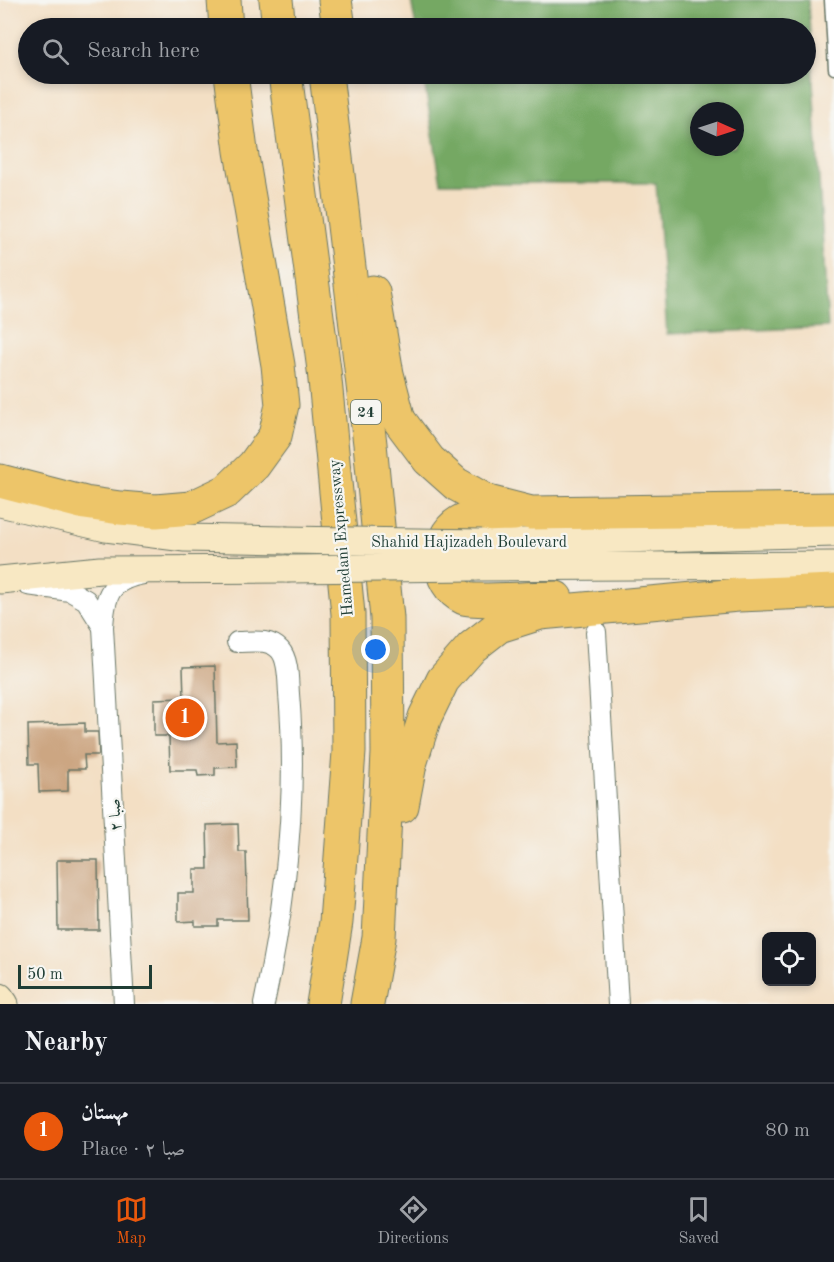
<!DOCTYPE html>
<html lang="en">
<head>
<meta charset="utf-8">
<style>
	:root { --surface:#171b24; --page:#242831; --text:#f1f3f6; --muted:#9ea1a6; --line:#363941; --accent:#ea580c }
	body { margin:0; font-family:"Old Standard TT",Amiri,serif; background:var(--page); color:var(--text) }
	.controls { position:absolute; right:18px; bottom:18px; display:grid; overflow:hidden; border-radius:9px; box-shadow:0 3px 9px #0003 }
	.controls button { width:54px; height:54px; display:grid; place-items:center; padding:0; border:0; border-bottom:2px solid var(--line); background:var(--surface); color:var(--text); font:30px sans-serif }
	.compass { position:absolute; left:690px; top:102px; width:54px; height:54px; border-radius:50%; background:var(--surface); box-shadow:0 3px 9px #0003; rotate:93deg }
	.scale { position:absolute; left:18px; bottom:15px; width:134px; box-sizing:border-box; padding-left:6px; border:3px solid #1f3d34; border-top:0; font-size:16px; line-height:21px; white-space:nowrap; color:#1f3d34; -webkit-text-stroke:4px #f6f6f2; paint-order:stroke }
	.you { position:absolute; left:376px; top:650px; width:21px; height:21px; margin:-15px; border:4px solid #fff; border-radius:50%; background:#1a73e8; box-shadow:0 0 0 9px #1a73e833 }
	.badge { display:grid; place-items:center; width:39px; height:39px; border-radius:50%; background:var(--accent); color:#fff; font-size:20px; font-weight:700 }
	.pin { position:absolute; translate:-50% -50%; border:3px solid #fff; box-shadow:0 2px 6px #0006 }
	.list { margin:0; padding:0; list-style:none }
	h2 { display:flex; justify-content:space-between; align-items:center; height:78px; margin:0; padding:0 24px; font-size:26px }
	h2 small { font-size:20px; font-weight:400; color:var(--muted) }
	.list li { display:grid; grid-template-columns:39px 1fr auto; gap:18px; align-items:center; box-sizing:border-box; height:96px; padding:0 24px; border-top:2px solid var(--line) }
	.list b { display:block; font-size:22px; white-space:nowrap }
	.list p { margin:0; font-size:20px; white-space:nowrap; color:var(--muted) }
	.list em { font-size:20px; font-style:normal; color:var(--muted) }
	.icon { flex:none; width:33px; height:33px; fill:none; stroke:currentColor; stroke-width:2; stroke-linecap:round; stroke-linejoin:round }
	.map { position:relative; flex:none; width:834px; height:1004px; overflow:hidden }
	.search { position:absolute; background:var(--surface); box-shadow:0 3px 9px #0003; left:18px; right:18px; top:18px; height:66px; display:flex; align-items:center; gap:15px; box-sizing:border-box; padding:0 21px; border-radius:33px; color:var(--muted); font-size:22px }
	.sheet { height:174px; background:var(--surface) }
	nav { display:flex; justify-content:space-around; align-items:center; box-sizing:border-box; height:84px; border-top:2px solid var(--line); background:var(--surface); font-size:16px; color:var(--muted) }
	nav a { display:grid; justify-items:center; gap:3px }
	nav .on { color:var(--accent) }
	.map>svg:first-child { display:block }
	.forest { fill:#75a864; stroke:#4a724c; stroke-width:1.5; fill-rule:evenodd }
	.building { fill:#cca682 }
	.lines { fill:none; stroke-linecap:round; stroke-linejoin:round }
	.lane-casing { stroke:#697666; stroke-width:13 }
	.street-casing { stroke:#697666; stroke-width:22 }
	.secondary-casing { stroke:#697666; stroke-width:29 }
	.highway-casing { stroke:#697666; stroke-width:35 }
	.lane { stroke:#fff; stroke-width:10 }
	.street { stroke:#fff; stroke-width:20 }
	.secondary { stroke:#f8e8c3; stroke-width:27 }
	.highway { stroke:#edc569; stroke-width:33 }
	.secondary-bridge-casing { stroke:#697666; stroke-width:29; stroke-linecap:butt }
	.secondary-bridge { stroke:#f8e8c3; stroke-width:27 }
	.labels { text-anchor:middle; stroke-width:4.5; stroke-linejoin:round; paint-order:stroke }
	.shield { fill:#f6f6f2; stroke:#60746d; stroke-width:1.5 }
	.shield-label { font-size:15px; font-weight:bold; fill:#1f3d34 }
	.street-label { font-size:16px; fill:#1f3d34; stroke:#f6f6f2 }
</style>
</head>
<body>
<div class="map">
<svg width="834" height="1004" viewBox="0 0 834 1004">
	<rect width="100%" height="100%" fill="#f6f6f2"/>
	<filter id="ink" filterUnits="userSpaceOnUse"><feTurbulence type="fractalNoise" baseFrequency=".0167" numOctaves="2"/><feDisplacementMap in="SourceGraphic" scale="12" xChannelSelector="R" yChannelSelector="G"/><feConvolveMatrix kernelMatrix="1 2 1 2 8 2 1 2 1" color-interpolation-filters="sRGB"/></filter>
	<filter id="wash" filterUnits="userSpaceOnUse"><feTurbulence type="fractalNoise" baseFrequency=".008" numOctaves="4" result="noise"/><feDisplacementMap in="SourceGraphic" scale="24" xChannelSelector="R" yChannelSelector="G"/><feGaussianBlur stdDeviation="1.35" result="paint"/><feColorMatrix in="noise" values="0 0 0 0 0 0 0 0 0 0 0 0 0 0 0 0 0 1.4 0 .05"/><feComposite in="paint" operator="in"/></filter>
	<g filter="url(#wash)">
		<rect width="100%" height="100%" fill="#f3dfc4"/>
		<path class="forest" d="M411 0H808L828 327 667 334 656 183H441L423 74H806V28H416ZM699 111H735V147H699Z"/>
		<g id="blocks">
			<g class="building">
				<path d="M215 666 217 742 236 741 237 767 215 768V775L198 776 197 770H170L169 736H154V699L184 698 183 667Z"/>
				<path d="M85 723V732H98L99 755H84L85 769H68V791L39 792 38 764H29L28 725Z"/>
				<path d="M238 824 239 852H246L248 920H218V926H195V921L178 922V893H194V869H208L207 825Z"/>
				<path d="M57 860H98L99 930H58Z"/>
			</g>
		</g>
	</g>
	<g filter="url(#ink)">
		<use href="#blocks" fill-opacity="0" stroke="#697666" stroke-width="1.5"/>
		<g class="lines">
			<g class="lane-casing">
				<path id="lane" d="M830 0 834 69"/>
			</g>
			<g class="street-casing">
				<g id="street">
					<path d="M28 585 70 591 86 600 103 627"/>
					<path d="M596 632 618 1004"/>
					<path d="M237 642C251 642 269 638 280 650 289 660 288 681 289 694 298 798 286 902 264 1004"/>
					<path d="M124 1004 103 627C105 595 109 580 144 574"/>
				</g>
			</g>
			<g class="secondary-casing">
				<g id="secondary">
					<path d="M0 503 106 528 185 538 285 540"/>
					<path d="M482 543 834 533"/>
					<path d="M475 567 834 565"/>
					<path d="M0 580 100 570 287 569"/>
					<path d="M0 997 5 1004"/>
				</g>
			</g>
			<g class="highway-casing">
				<g id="highway">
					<path d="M224 0 226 28"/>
					<path d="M276 0 279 28"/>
					<path d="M335 0 339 28"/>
					<path d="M285 74 324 370 348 614 349 752 336 922 323 1004"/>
					<path d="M326 74 370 444 387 618 388 753 379 938 367 1004"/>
					<path d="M373 292 387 374 399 420 429 460 456 484 488 502 531 513 834 509"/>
					<path d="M0 481 85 503 120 508 156 511 191 508 227 491 254 465 275 436 282 405 278 365 241 151 231 74"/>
					<path d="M514 514C498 515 475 513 460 522 433 538 435 585 464 598 473 602 541 598 556 598"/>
					<path d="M402 806 410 764 425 717 443 680 472 647 499 626 540 613 738 595 834 591"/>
				</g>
			</g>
			<use href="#lane" class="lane"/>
			<use href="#street" class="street"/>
			<use href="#secondary" class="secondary"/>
			<use href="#highway" class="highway"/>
			<g class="secondary-bridge-casing">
				<g id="secondary-bridge">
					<path d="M285 540 482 543"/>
					<path d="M287 569 475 567"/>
				</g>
			</g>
			<use href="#secondary-bridge" class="secondary-bridge"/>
		</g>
	</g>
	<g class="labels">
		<rect class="shield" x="351" y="400" width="30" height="24" rx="4.5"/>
		<g class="shield-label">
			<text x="366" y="417">24</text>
		</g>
		<g class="street-label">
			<text transform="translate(340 538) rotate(-95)" y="6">Hamedani Expressway</text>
			<text x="469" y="547">Shahid Hajizadeh Boulevard</text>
			<text transform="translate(114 815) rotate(-93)" y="6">صبا ۲</text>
		</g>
	</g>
</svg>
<div class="controls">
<button><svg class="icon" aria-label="locate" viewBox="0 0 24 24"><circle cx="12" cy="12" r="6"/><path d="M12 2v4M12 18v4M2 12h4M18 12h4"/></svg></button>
</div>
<svg class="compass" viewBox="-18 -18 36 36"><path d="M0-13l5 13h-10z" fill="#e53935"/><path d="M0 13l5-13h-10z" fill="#9ea1a6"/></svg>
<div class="scale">50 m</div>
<div class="you"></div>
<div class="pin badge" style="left:185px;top:718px">1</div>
<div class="search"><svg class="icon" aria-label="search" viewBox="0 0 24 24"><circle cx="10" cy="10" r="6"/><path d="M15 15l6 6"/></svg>Search here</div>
</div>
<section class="sheet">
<h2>Nearby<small></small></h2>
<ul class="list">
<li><span class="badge">1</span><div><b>مهستان</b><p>Place · صبا ۲</p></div><em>80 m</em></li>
</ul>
</section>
<nav>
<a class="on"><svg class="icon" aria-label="map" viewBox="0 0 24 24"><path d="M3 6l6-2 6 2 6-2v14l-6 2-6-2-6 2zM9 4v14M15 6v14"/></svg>Map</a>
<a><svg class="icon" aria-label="directions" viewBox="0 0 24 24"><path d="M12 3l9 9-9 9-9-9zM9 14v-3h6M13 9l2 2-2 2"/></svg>Directions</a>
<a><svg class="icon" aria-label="saved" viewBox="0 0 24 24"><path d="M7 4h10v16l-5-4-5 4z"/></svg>Saved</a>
</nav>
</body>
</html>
